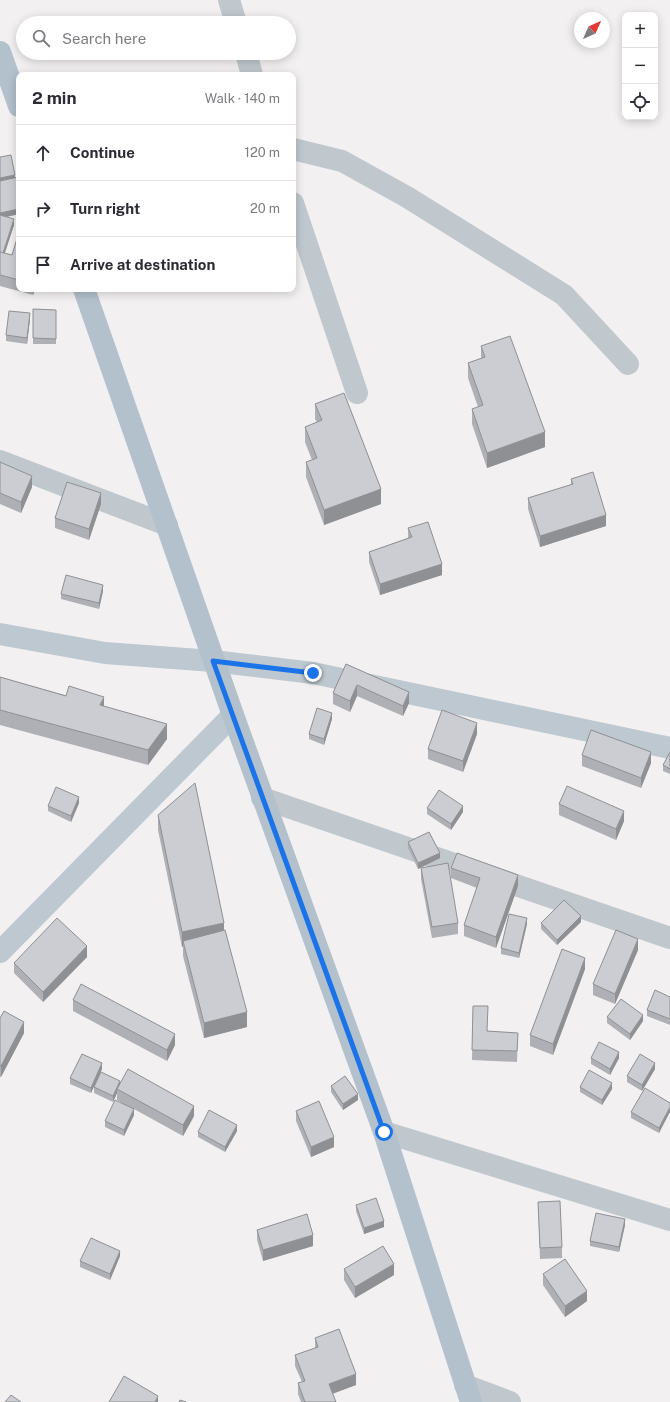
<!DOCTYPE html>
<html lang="en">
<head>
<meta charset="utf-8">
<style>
	:root { --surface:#fff; --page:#f2f2f3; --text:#2b2b33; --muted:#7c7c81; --line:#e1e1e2 }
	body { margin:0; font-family:"Public Sans",sans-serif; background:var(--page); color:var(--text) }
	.controls { position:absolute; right:12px; top:12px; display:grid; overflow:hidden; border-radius:8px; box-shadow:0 2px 10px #0003 }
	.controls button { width:36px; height:36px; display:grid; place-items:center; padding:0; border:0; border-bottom:1px solid var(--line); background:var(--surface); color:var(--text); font:20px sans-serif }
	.compass { position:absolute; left:574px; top:12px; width:36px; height:36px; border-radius:50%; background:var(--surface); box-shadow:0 2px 10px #0003; rotate:45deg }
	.stop { position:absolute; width:12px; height:12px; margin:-9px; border:3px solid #1a73e8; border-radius:50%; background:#fff }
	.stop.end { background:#1a73e8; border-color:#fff; box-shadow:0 1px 4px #0008 }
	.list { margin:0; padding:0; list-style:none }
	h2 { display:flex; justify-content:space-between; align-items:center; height:52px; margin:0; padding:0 16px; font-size:17px }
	h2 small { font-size:13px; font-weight:400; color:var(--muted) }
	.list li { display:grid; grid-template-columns:26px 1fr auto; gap:12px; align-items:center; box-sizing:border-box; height:56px; padding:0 16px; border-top:1px solid var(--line) }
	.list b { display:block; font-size:15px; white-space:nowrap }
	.list em { font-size:13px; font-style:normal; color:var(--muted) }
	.icon { flex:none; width:22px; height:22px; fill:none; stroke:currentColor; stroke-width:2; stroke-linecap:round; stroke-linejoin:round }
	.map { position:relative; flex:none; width:670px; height:1402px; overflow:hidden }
	.search { position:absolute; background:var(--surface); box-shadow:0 2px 10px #0003; left:16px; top:16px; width:280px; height:44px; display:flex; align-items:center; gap:10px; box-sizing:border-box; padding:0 14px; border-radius:22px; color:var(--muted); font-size:15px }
	.panel { position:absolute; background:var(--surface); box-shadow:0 2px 10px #0003; left:16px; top:72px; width:280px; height:220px; border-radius:8px }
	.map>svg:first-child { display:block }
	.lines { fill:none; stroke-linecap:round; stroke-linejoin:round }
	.street { stroke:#c0c8ce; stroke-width:22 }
	.secondary { stroke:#bec8d0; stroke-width:22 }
	.primary { stroke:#b3c1cc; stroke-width:22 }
	.wall { fill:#afb0b5 }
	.shaded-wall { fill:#8e9093 }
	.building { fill:#cbcdd2; stroke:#8e9093 }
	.route { stroke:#1a73e8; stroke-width:5 }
</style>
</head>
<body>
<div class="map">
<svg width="670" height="1402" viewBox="0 0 670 1402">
	<rect width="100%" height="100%" fill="#f2f0f1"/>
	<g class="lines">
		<g class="street">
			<path d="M229 0 236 23"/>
			<path d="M246 53 252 75"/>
			<path d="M293 149 342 161 407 197 564 295 628 364"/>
			<path d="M293 203 357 393"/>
			<path d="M0 461 167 525"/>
			<path d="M262 798 670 938"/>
			<path d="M384 1132 670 1220"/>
			<path d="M465 1385 510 1402"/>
		</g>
		<g class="secondary">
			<path d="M0 634 105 653 213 661 313 673 670 748"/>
			<path d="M0 952 233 715"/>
		</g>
		<g class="primary">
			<path d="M0 52 19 106"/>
			<path d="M84 289 233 715 384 1132 471 1402"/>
		</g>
	</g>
	<g class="wall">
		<path d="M0 157 19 183V214L7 217 14 225 5 253 12 255 19 232V289H35L33 295 0 286Z"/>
		<path d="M33 309 56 310V344H33Z"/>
		<path d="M30 319 27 344 6 341V335Z"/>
		<path d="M481 346 545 447 487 468 472 424V409L478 407 468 378V363L481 358Z"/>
		<path d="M315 404 381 504 324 525 306 477V462L312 460 305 442V427L317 422 315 419Z"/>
		<path d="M0 462 32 487 21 513 0 504Z"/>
		<path d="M571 479 606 526 540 547 528 509V498L571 485Z"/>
		<path d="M101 504 89 540 55 528V518Z"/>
		<path d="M408 528 442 575 380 595 369 562V552L408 538Z"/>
		<path d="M103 591 99 609 61 599V594Z"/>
		<path d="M346 664 409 703 403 716 357 696 350 712 333 704V693Z"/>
		<path d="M0 677 104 706 167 739 148 765 0 725Z"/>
		<path d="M332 719 324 745 309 739V734Z"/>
		<path d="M477 734 463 772 428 759V749Z"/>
		<path d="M670 752V774L663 771V765Z"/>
		<path d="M582 755 651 763 641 788 582 766Z"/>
		<path d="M79 803 71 822 48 811V806Z"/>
		<path d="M559 804 624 821 616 840 559 815Z"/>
		<path d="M427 808 463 812 451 830 427 814Z"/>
		<path d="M158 815 224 930 247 1027 204 1038 183 956V947H182L158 830Z"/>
		<path d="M408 842 440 858 418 869 408 848Z"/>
		<path d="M421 868 458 923V934L432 938 421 879Z"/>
		<path d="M451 868 518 886 496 948 464 936V925L477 888 451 878Z"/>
		<path d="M581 922 557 945 541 929V923Z"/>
		<path d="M527 924 519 958 501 954V948Z"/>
		<path d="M638 950 615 1004 593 995V984Z"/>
		<path d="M87 957 43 1002 14 973V963Z"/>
		<path d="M585 969 553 1055 530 1046V1035Z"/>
		<path d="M670 997V1025L647 1016V1010Z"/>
		<path d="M73 1000 175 1045 167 1061 73 1011Z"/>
		<path d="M473 1006 488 1031 518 1033 517 1062 472 1060Z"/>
		<path d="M607 1017 643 1021 630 1040 607 1023Z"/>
		<path d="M0 1018 24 1033 1 1077H0Z"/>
		<path d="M591 1058H619L610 1075 591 1064Z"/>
		<path d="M102 1069 91 1093 70 1084V1078Z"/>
		<path d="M655 1069 642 1091 627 1082V1076Z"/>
		<path d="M120 1083 194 1116 183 1136 134 1109V1115L124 1136 105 1127V1121L131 1108 117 1100V1093L113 1102 94 1093V1087Z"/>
		<path d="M331 1086 358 1100 343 1110 331 1092Z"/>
		<path d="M580 1087 612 1089 602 1105 580 1092Z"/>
		<path d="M670 1103 659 1133 631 1118V1112Z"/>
		<path d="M296 1111 334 1147 311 1157 296 1121Z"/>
		<path d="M237 1131 225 1152 198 1137V1132Z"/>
		<path d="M538 1202 562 1247V1258L540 1259Z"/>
		<path d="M356 1205 384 1227 364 1234 356 1211Z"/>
		<path d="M625 1225 619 1252 590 1246V1241Z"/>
		<path d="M257 1230 313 1246 263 1261 257 1240Z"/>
		<path d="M120 1256 110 1280 80 1267V1261Z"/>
		<path d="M344 1269 394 1275 355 1298 344 1280Z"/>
		<path d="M543 1274 587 1301 565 1317 543 1285Z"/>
		<path d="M315 1338 356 1385 332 1394 336 1402H301L298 1394V1383L302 1382 295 1366V1355L315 1348Z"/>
	</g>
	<g class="shaded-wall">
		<path d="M15 175V180L0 184V178Z"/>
		<path d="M19 209V214L0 218V213Z"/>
		<path d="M14 219V225L3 258V253Z"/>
		<path d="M33 289H35L33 295Z"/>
		<path d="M30 313V319L27 344V338Z"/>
		<path d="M545 432V447L487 468V453Z"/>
		<path d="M32 476V487L21 513V502Z"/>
		<path d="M381 489V504L324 525V510Z"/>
		<path d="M101 493V504L89 540V529Z"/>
		<path d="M606 515V526L540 547V536Z"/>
		<path d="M442 564V575L380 595V584Z"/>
		<path d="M103 585V591L99 609V603Z"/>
		<path d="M357 685V696L350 712V701Z"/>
		<path d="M409 692V703L403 716V706Z"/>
		<path d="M104 697V712L100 705Z"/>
		<path d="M332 713V719L324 745V739Z"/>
		<path d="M477 723V734L463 772V761Z"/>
		<path d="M167 724V739L148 765V750Z"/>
		<path d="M651 752V763L641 788V778Z"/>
		<path d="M79 797V803L71 822V816Z"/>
		<path d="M463 806V812L451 830V824Z"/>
		<path d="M624 811V821L616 840V829Z"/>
		<path d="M440 853V858L418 869V863Z"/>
		<path d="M518 875V886L496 948V937Z"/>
		<path d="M581 916V922L557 945V940Z"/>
		<path d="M527 918V924L519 958V953Z"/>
		<path d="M224 923V938L183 941V947H182V932Z"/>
		<path d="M638 939V950L615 1004V994Z"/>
		<path d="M87 946V957L43 1002V992Z"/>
		<path d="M585 958V969L553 1055V1044Z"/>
		<path d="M247 1012V1027L204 1038V1023Z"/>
		<path d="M643 1015V1021L630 1040V1034Z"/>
		<path d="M24 1022V1033L1 1077V1066Z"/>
		<path d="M175 1034V1045L167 1061V1050Z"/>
		<path d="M619 1052V1058L610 1075V1069Z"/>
		<path d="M102 1063V1069L91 1093V1088Z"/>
		<path d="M655 1063V1069L642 1091V1085Z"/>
		<path d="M120 1081V1086L117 1089V1093L113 1102V1096Z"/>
		<path d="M612 1083V1089L602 1105V1100Z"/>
		<path d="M358 1094V1100L343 1110V1104Z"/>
		<path d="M194 1106V1116L183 1136V1125Z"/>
		<path d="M670 1107V1112L659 1133V1128Z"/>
		<path d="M134 1109V1115L124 1136V1130Z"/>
		<path d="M237 1125V1131L225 1152V1147Z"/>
		<path d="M334 1137V1147L311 1157V1147Z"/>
		<path d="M625 1219V1225L619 1252V1247Z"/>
		<path d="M384 1221V1227L364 1234V1228Z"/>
		<path d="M313 1235V1246L263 1261V1250Z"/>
		<path d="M120 1251V1256L110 1280V1274Z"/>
		<path d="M394 1264V1275L355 1298V1287Z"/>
		<path d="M587 1291V1301L565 1317V1306Z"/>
		<path d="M356 1374V1385L329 1395V1384Z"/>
		<path d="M158 1396V1402H155Z"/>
	</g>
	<g class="building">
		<path d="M11 155 15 175 0 178V157Z"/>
		<path d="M18 177 19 183V209L0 213V181Z"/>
		<path d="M0 215 14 219 3 253 0 252Z"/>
		<path d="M19 232V280L0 275V252L12 255Z"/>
		<path d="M33 309 56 310V339L33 338Z"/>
		<path d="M9 311 30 313 27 338 6 335Z"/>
		<path d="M510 336 545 432 487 453 472 409 483 405 468 363 485 357 481 346Z"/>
		<path d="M344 393 381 489 324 510 306 462 317 458 305 427 322 420 315 404Z"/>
		<path d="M0 462 32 476 21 502 0 493Z"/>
		<path d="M593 472 606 515 540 536 528 498 573 484 571 479Z"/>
		<path d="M67 482 101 493 89 529 55 518Z"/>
		<path d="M428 522 442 564 380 584 369 552 412 537 408 528Z"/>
		<path d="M66 575 103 585 99 603 61 594Z"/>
		<path d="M346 664 409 692 403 706 357 685 350 701 333 693Z"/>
		<path d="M0 677 66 696 69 686 104 697 100 705 167 724 148 750 0 710Z"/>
		<path d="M317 708 332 713 324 739 309 734Z"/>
		<path d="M442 710 477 723 463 761 428 749Z"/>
		<path d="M591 730 651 752 641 778 582 755Z"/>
		<path d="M670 752V769L663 765Z"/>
		<path d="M195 783 224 923 182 932 158 815Z"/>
		<path d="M567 786 624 811 616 829 559 804Z"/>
		<path d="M56 787 79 797 71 816 48 806Z"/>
		<path d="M439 790 463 806 451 824 427 808Z"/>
		<path d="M429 832 440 853 418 863 408 842Z"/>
		<path d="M457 853 518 875 496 937 464 925 480 878 451 868Z"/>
		<path d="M448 863 458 923 432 927 421 868Z"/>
		<path d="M564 900 581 916 557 940 541 923Z"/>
		<path d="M509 914 527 918 519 953 501 948Z"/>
		<path d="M57 918 87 946 43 992 14 963Z"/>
		<path d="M225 930 247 1012 204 1023 183 941Z"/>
		<path d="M616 930 638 939 615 994 593 984Z"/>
		<path d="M562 949 585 958 553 1044 530 1035Z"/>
		<path d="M81 984 175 1034 167 1050 73 1000Z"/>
		<path d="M655 990 670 997V1019L647 1010Z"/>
		<path d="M621 999 643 1015 630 1034 607 1017Z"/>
		<path d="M473 1006H488L487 1031 518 1033 517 1051 472 1050Z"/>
		<path d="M4 1011 24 1022 1 1066H0V1018Z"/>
		<path d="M599 1042 619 1052 610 1069 591 1058Z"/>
		<path d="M82 1054 102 1063 91 1088 70 1078Z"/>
		<path d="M640 1054 655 1063 642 1085 627 1076Z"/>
		<path d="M128 1069 194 1106 183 1125 117 1089Z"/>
		<path d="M589 1070 612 1083 602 1100 580 1087Z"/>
		<path d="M101 1072 120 1081 113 1096 94 1087Z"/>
		<path d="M345 1076 358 1094 343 1104 331 1086Z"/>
		<path d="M645 1088 670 1103V1107L659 1128 631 1112Z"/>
		<path d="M115 1100 134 1109 124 1130 105 1121Z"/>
		<path d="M319 1101 334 1137 311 1147 296 1111Z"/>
		<path d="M209 1110 237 1125 225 1147 198 1132Z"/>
		<path d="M376 1198 384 1221 364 1228 356 1205Z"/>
		<path d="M560 1201 562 1247 540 1248 538 1202Z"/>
		<path d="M596 1213 625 1219 619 1247 590 1241Z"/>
		<path d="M307 1214 313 1235 263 1250 257 1230Z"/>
		<path d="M91 1238 120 1251 110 1274 80 1261Z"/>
		<path d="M383 1246 394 1264 355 1287 344 1269Z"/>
		<path d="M565 1259 587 1291 565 1306 543 1274Z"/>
		<path d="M339 1329 356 1374 329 1384 336 1402H305L298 1383 305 1381 295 1355 318 1347 315 1338Z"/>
		<path d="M124 1376 158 1396 155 1402H109Z"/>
		<path d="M11 1395 21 1402H5Z"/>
		<path d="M180 1400 186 1402H179Z"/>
	</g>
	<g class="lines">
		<path class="route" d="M313 673 213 661 384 1132"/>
	</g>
</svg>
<div class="controls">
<button>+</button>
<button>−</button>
<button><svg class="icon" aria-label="locate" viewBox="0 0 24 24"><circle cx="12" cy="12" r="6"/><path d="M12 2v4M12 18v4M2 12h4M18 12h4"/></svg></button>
</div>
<svg class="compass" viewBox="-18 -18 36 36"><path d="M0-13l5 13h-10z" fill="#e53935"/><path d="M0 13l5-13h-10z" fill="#7c7c81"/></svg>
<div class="stop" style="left:384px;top:1132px"></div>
<div class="stop end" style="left:313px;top:673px"></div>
<div class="search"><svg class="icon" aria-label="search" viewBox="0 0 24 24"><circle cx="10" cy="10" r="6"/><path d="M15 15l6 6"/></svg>Search here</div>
<section class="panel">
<h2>2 min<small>Walk · 140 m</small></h2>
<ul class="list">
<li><svg class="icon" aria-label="ahead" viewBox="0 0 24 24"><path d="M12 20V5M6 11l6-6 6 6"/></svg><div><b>Continue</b></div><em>120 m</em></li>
<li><svg class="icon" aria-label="right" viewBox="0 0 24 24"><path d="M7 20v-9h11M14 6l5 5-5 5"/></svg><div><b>Turn right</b></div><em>20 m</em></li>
<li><svg class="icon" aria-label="arrive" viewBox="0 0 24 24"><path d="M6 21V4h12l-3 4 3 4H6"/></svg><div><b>Arrive at destination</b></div></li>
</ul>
</section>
</div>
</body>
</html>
